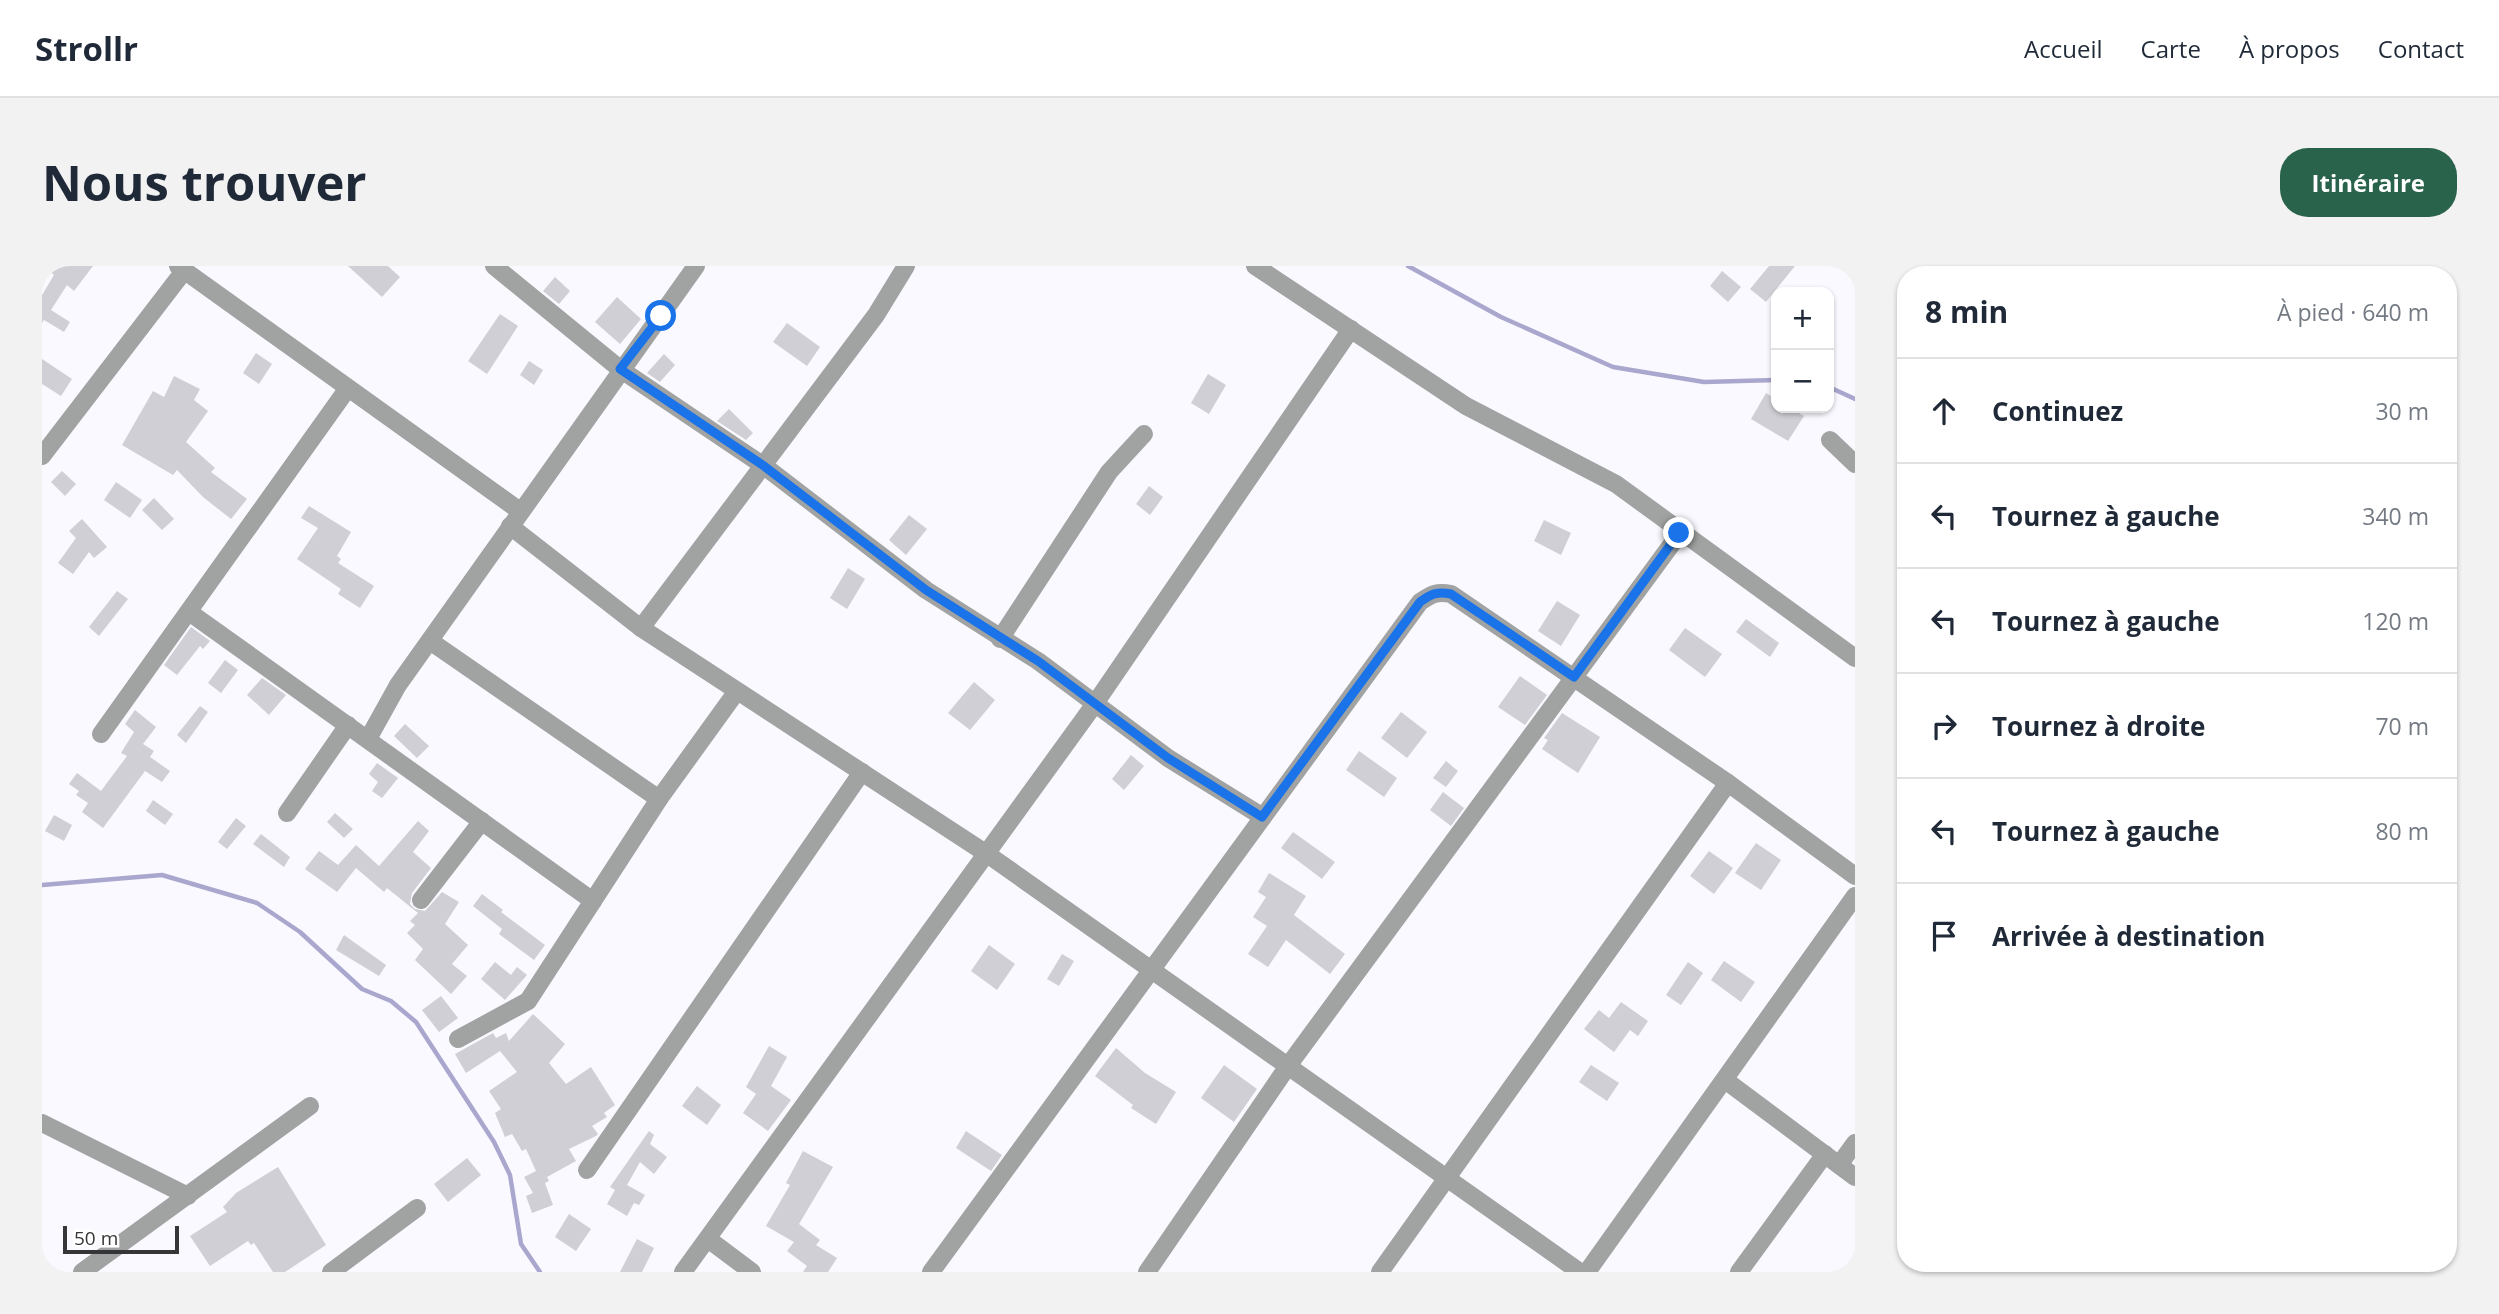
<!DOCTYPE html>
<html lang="fr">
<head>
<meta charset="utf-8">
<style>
	:root { --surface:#fff; --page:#f2f2f3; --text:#1f2937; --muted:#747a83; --line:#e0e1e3; --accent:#2a634b }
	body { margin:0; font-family:"Open Sans",sans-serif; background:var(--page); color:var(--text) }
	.controls { position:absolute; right:21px; top:21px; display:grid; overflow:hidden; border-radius:14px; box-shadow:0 2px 5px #0004 }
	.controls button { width:63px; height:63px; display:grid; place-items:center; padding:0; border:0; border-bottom:2px solid var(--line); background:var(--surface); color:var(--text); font:35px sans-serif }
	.scale { position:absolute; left:21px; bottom:18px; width:116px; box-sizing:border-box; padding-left:7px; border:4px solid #363638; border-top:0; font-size:19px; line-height:24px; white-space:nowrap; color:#363638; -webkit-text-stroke:5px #fff; paint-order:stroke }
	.stop { position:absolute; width:21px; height:21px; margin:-16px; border:5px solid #1a73e8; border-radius:50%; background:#fff }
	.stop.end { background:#1a73e8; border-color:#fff; box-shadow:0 2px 7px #0008 }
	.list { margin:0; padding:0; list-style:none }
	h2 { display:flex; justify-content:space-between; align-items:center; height:91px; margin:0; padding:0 28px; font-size:30px }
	h2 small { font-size:23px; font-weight:400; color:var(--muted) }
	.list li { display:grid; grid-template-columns:46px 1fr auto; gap:21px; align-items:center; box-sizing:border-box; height:105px; padding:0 28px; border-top:2px solid var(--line) }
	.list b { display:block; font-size:26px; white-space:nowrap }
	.list em { font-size:23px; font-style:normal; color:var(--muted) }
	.icon { flex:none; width:38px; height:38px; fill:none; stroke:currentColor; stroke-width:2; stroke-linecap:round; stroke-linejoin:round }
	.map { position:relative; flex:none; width:1813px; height:1006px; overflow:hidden; border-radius:28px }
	header { display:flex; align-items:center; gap:42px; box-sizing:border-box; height:98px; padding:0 35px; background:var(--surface); border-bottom:2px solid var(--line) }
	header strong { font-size:33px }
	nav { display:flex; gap:38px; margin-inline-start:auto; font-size:24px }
	.intro { display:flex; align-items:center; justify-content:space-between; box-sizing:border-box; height:168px; padding:0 42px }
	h1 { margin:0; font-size:49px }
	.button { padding:18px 32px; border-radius:28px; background:var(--accent); color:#fff; font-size:24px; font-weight:700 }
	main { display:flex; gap:42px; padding:0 42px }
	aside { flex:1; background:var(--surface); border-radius:28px; box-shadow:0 2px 5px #0004 }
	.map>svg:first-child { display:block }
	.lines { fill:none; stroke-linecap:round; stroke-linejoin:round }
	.stream { stroke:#aaa7ce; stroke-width:4.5 }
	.building { fill:#cfcfd5 }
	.street { stroke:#a0a3a2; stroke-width:18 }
	.route { stroke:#1a73e8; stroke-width:9 }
</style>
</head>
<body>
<header>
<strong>Strollr</strong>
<nav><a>Accueil</a><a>Carte</a><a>À propos</a><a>Contact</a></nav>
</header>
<div class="intro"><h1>Nous trouver</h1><a class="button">Itinéraire</a></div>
<main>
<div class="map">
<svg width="1813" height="1006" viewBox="0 0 1813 1006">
	<rect width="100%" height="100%" fill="#f9f9ff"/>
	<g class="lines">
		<g class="stream">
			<path d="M1366 0 1459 51 1571 101 1662 116 1734 114"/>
			<path d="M1787 121 1813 133"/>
			<path d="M0 619 120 609 215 637 258 666 320 723 349 735 374 756 452 876 468 909 479 978 498 1006"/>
		</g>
	</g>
	<g class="building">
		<path d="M1 0H51L32 25 25 19 9 44 28 56 22 66 2 54 0 57V29L12 9Z"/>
		<path d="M306 0H346L358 11 340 31Z"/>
		<path d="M1727 0H1753L1724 36 1708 23Z"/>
		<path d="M1680 5 1699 21 1686 36 1668 20Z"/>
		<path d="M513 11 528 25 517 38 501 25Z"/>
		<path d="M575 31 599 53 578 78 553 56Z"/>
		<path d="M458 48 476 60 445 108 426 95Z"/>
		<path d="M745 57 778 81 765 100 731 76Z"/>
		<path d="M214 87 230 98 217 118 201 107Z"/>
		<path d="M622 88 633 99 618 116 605 107Z"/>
		<path d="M0 93 30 113 19 130 0 118Z"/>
		<path d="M487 95 501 104 492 119 478 109Z"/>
		<path d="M1166 108 1184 119 1167 148 1149 137Z"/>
		<path d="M132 110 158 123 152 134 166 145 144 176 173 202 169 206 205 233 189 253 161 231 135 204 131 209 80 179 111 125 122 131Z"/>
		<path d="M1724 127 1734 133V142H1748L1762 150 1746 175 1709 153Z"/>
		<path d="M687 143 711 167 704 174 675 155Z"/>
		<path d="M20 205 34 218 23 230 9 216Z"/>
		<path d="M74 216 100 234 88 252 62 234Z"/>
		<path d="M1107 220 1121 231 1108 249 1094 238Z"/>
		<path d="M112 232 132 253 120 264 100 244Z"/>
		<path d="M267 240 309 266 295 290 299 293 296 297 332 320 318 342 296 328 299 323 255 293 276 262 259 252Z"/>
		<path d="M867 249 885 263 864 289 847 274Z"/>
		<path d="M40 253 65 281 52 292 47 286 31 308 16 297 34 272 27 265Z"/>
		<path d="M1502 254 1529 267 1519 289 1492 275Z"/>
		<path d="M806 302 823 313 805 343 788 332Z"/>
		<path d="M75 325 86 333 57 370 47 361Z"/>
		<path d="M1515 335 1538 349 1519 380 1496 365Z"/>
		<path d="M1704 353 1737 377 1728 391 1694 366Z"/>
		<path d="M149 361 168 375 161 383 158 380 135 409 122 399Z"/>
		<path d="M1643 362 1680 388 1663 411 1627 384Z"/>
		<path d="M183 394 196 404 179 427 166 417Z"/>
		<path d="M1478 410 1505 429 1483 459 1456 441Z"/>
		<path d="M220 412 244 429 227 449 205 429Z"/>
		<path d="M932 416 953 434 928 464 906 447Z"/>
		<path d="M158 440 166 446 144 477 135 469Z"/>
		<path d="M93 444 114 461 101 478 112 485 108 491 128 505 120 516 103 505 61 562 40 546 46 537 34 529 37 525 27 518 35 507 59 525 85 490 79 487 92 466 83 458Z"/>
		<path d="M1359 446 1385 466 1365 492 1339 472Z"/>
		<path d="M1520 447 1558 471 1536 507 1500 483 1506 474 1502 472Z"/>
		<path d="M363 458 387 480 375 492 352 470Z"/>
		<path d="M1317 485 1355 512 1342 531 1304 504Z"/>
		<path d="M1089 489 1102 500 1082 524 1070 513Z"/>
		<path d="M1404 495 1416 505 1404 521 1391 512Z"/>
		<path d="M335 497 356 512 340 532 330 525 336 516 327 508Z"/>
		<path d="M1401 526 1422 542 1409 560 1388 544Z"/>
		<path d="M111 534 131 548 123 559 104 545Z"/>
		<path d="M293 547 311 563 302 572 285 556Z"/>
		<path d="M12 549 30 559 22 575 3 565Z"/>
		<path d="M194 552 204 560 185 583 176 576Z"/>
		<path d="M376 555 387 565 371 586 389 602 370 627 368 638 373 643 383 645 400 626 417 636 403 658 426 679 410 698 425 710 409 728 373 694 381 683 365 667 373 659 368 655 376 647 345 622 342 626 314 602 295 626 263 603 277 585 296 599 314 579 337 600Z"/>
		<path d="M1251 566 1293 596 1280 613 1239 582Z"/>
		<path d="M219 568 248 591 242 601 211 578Z"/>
		<path d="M1714 577 1739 594 1719 624 1693 607Z"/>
		<path d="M1667 585 1691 602 1672 628 1648 610Z"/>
		<path d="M1227 607 1264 630 1252 649 1303 688 1288 708 1244 674 1226 701 1206 688 1225 660 1211 651 1224 631 1216 626Z"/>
		<path d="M440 628 461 644 459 646 503 679 492 694 457 668 460 663 431 640Z"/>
		<path d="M302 669 344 699 337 710 294 684Z"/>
		<path d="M947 679 973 698 955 724 929 705Z"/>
		<path d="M1020 688 1032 695 1017 720 1005 713Z"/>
		<path d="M1682 695 1713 716 1699 736 1669 714Z"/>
		<path d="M453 696 469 709 475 701 485 709 463 734 439 713Z"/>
		<path d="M1646 696 1661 707 1639 739 1624 729Z"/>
		<path d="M399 730 416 752 397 766 380 744Z"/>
		<path d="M1579 736 1606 755 1596 770 1588 764 1572 786 1542 763 1557 744 1567 752Z"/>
		<path d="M491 748 523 778 507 797 524 818 549 801 573 839 562 847 565 851 550 860 556 868 554 870 527 883 534 895 505 911 507 915 503 917 511 939 490 947 484 930 491 927 482 911 494 905 484 883 480 885 470 868 463 871 453 847 459 843 447 825 475 806 458 785 424 807 413 788 451 767 454 772 464 767 467 775Z"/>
		<path d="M727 780 745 791 729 820 749 834 726 865 701 847 714 828 704 821Z"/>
		<path d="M1074 782 1103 807 1134 826 1114 858 1089 842 1091 839 1053 810Z"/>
		<path d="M1182 799 1215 823 1192 856 1159 832Z"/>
		<path d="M1549 799 1577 817 1565 835 1537 816Z"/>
		<path d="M655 820 679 839 665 859 640 840Z"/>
		<path d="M607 865 612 869 608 878 625 891 612 908 598 896 585 919 603 929 597 939 592 937 585 950 565 938 573 924 568 921Z"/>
		<path d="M924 865 960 889 949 905 914 882Z"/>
		<path d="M761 885 791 901 757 958 778 974 774 979 795 992 786 1006H761L765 1000 745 985 752 976 724 960 748 919 744 917Z"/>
		<path d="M425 892 439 909 406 936 392 918Z"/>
		<path d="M236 901 284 979 243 1006H231L212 977 209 979 206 975 168 1000 148 970 185 946 181 941 194 927Z"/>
		<path d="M527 948 549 963 534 985 513 971Z"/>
		<path d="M595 973 612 982 600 1006H578Z"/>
	</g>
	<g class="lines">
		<g class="street">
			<path d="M136 0 478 245"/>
			<path d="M452 0 578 103 722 200 884 324 996 395 1126 492 1221 551"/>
			<path d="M1213 0 1424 140 1574 218 1813 392"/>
			<path d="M1788 174 1813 198"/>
			<path d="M0 190 142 5"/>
			<path d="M468 260 599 362 945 588 1538 1006"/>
			<path d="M147 346 551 635"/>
			<path d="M599 362 834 49 864 0"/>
			<path d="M958 373 1067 206 1102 168"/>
			<path d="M388 375 617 533"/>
			<path d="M59 468 306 122"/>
			<path d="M326 473 356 419 654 0"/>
			<path d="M245 547 306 459"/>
			<path d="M379 634 440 555"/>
			<path d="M416 773 486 735 617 533 695 425"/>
			<path d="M1683 814 1813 911"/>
			<path d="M0 857 146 930"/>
			<path d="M1797 899 1813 877"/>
			<path d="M545 904 820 506"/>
			<path d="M666 973 710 1006"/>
			<path d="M40 1006 268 840"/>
			<path d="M289 1006 375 942"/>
			<path d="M641 1006 1052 439 1309 63"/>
			<path d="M889 1006 1378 336C1390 328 1395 325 1409 328L1686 517 1813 610"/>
			<path d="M1105 1006 1246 800 1638 267"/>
			<path d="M1338 1006 1686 517"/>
			<path d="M1545 1006 1813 630"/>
			<path d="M1697 1006 1783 888"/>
		</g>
	</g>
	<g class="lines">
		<path class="route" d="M619 50 578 103 722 200 884 324 996 395 1126 492 1220 551 1378 336C1389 328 1395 325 1409 328L1532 411 1637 267"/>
	</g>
</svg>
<div class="controls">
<button>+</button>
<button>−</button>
</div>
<div class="scale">50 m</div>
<div class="stop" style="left:619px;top:50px"></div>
<div class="stop end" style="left:1637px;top:267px"></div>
</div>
<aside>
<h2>8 min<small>À pied · 640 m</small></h2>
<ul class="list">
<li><svg class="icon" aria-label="ahead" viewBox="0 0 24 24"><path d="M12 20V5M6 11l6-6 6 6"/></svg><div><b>Continuez</b></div><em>30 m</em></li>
<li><svg class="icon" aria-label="left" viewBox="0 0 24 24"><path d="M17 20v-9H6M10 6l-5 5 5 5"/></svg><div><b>Tournez à gauche</b></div><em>340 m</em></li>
<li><svg class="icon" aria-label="left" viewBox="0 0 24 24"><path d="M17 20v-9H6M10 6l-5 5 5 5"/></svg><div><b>Tournez à gauche</b></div><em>120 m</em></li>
<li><svg class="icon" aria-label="right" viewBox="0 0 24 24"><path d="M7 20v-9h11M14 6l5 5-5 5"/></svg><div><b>Tournez à droite</b></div><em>70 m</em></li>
<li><svg class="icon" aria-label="left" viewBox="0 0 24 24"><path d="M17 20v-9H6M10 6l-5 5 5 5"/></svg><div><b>Tournez à gauche</b></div><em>80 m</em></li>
<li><svg class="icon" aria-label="arrive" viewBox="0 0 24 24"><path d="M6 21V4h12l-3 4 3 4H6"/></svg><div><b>Arrivée à destination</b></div></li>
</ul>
</aside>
</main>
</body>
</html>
